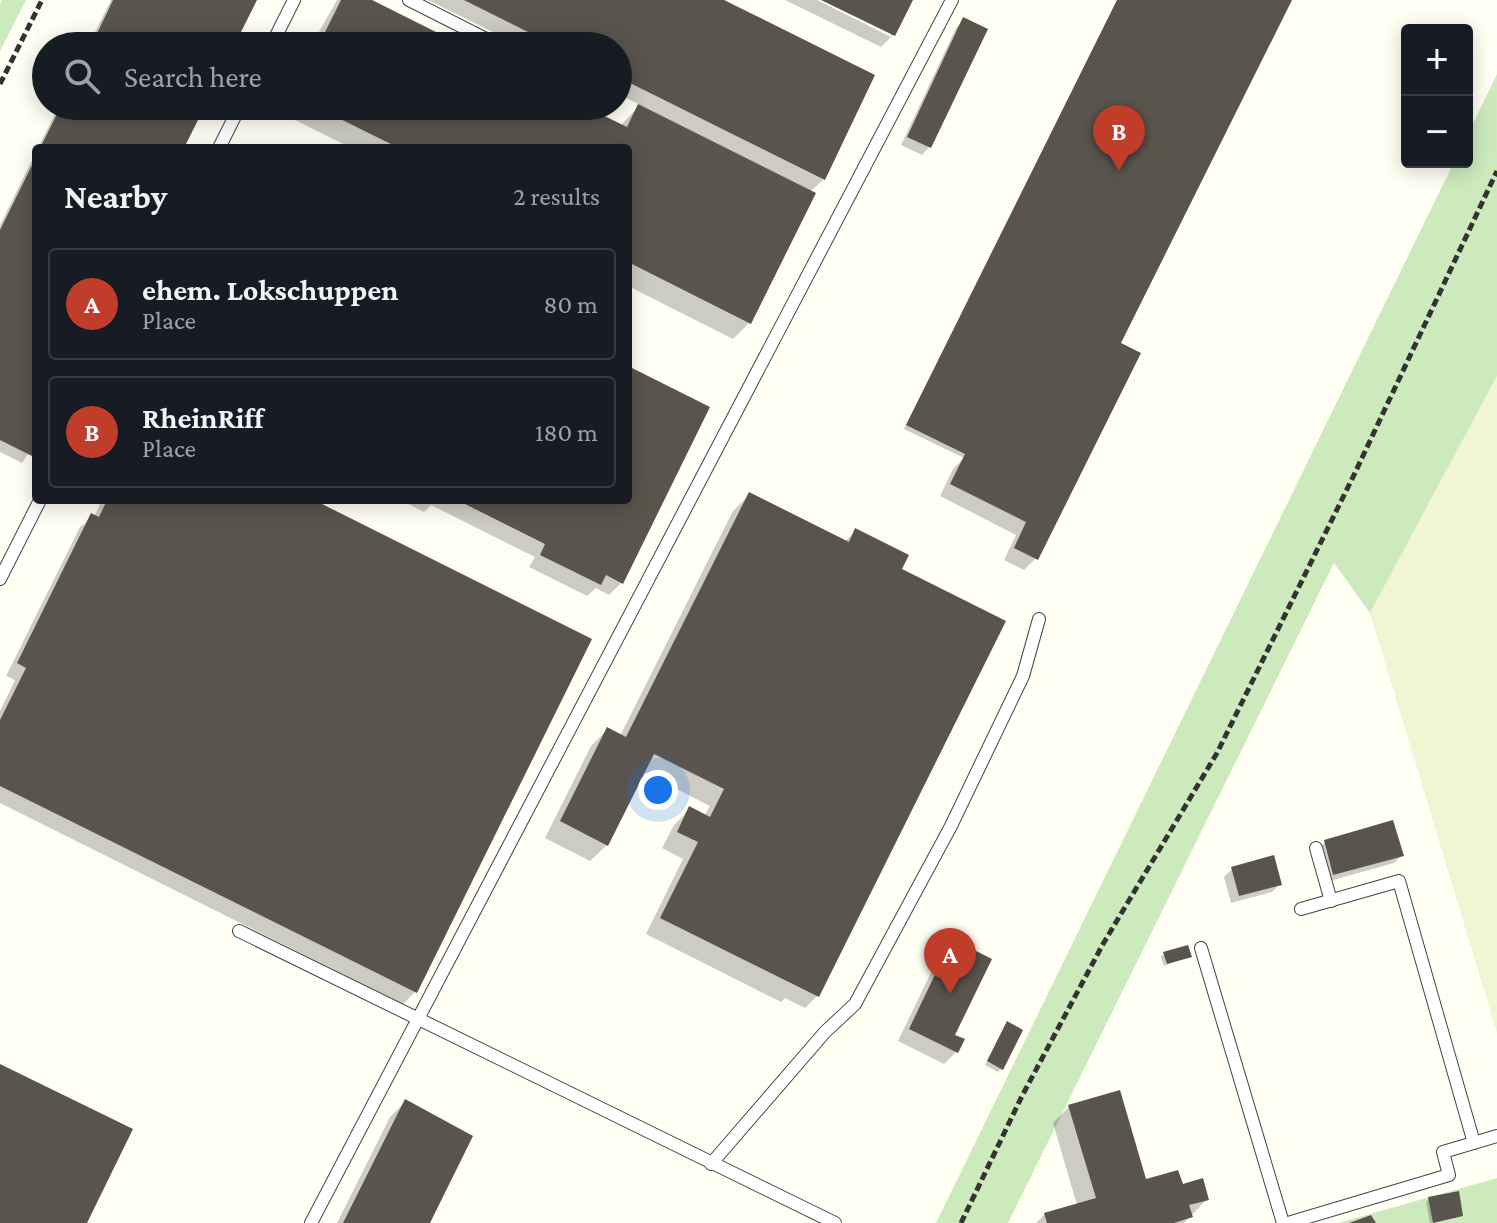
<!DOCTYPE html>
<html lang="en">
<head>
<meta charset="utf-8">
<style>
	:root { --surface:#171b24; --page:#20242c; --text:#f1f3f6; --muted:#9ea1a6; --line:#363941; --accent:#c03d29 }
	body { margin:0; font-family:"Crimson Pro",serif; background:var(--page); color:var(--text) }
	.controls { position:absolute; right:24px; top:24px; display:grid; overflow:hidden; border-radius:8px; box-shadow:0 4px 20px #0003 }
	.controls button { width:72px; height:72px; display:grid; place-items:center; padding:0; border:0; border-bottom:2px solid var(--line); background:var(--surface); color:var(--text); font:40px sans-serif }
	.you { position:absolute; left:658px; top:790px; width:28px; height:28px; margin:-20px; border:6px solid #fff; border-radius:50%; background:#1a73e8; box-shadow:0 0 0 12px #1a73e833 }
	.badge { display:grid; place-items:center; width:52px; height:52px; border-radius:50%; background:var(--accent); color:#fff; font-size:26px; font-weight:700 }
	.pin { position:absolute; translate:-50% -66px; filter:drop-shadow(0 2px 4px #0008) }
	.pin::after { content:''; position:absolute; top:42px; width:28px; height:24px; background:inherit; clip-path:polygon(0 0,100% 0,50% 100%) }
	.list { margin:0; padding:0; list-style:none }
	h2 { display:flex; justify-content:space-between; align-items:center; height:104px; margin:0; padding:0 32px; font-size:34px }
	h2 small { font-size:26px; font-weight:400; color:var(--muted) }
	.list li { display:grid; grid-template-columns:52px 1fr auto; gap:24px; align-items:center; box-sizing:border-box; height:112px; margin:0 16px 16px; padding:0 16px; border:2px solid var(--line); border-radius:8px }
	.list b { display:block; font-size:30px; white-space:nowrap }
	.list p { margin:0; font-size:26px; white-space:nowrap; color:var(--muted) }
	.list em { font-size:26px; font-style:normal; color:var(--muted) }
	.icon { flex:none; width:44px; height:44px; fill:none; stroke:currentColor; stroke-width:2; stroke-linecap:round; stroke-linejoin:round }
	.map { position:relative; flex:none; width:1497px; height:1223px; overflow:hidden }
	.search { position:absolute; background:var(--surface); box-shadow:0 4px 20px #0003; left:32px; top:32px; width:600px; height:88px; display:flex; align-items:center; gap:20px; box-sizing:border-box; padding:0 28px; border-radius:44px; color:var(--muted); font-size:30px }
	.panel { position:absolute; background:var(--surface); box-shadow:0 4px 20px #0003; left:32px; top:144px; width:600px; height:360px; border-radius:8px }
	.map>svg:first-child { display:block }
	.farmland { fill:#f2f5d4 }
	.green { fill:#cdeabd }
	.shadow { fill:#0003 }
	.building { fill:#59544d }
	.lines { fill:none; stroke-linecap:round; stroke-linejoin:round }
	.lane-casing { stroke:#444; stroke-width:14 }
	.path { stroke:#333; stroke-width:5; stroke-dasharray:8 4; stroke-linecap:butt }
	.lane { stroke:#fff; stroke-width:12 }
</style>
</head>
<body>
<div class="map">
<svg width="1497" height="1223" viewBox="0 0 1497 1223">
	<rect width="100%" height="100%" fill="#fffff4"/>
	<path class="farmland" d="M1497 376V1033L1370 613Z"/>
	<g class="green">
		<path d="M2 0H26L0 51V5Z"/>
		<path d="M1497 74V376L1370 613 1334 563 1008 1223H936L1454 162H1467V136Z"/>
		<path d="M1497 1178V1223H1338Z"/>
	</g>
	<g class="shadow">
		<path d="M111 0H255L232 46H88Z"/>
		<path d="M337 0H368L460 46H311Z"/>
		<path d="M428 0H720L824 179 810 192 749 323 733 339 628 286V148H351L279 112 282 106H580L620 126 640 105 618 94V46H521Z"/>
		<path d="M785 0H817L891 37V32L826 0H910L893 35 881 47Z"/>
		<path d="M1117 0H1289L1119 344 1036 558 1024 570 1004 560 1016 535 940 496 953 469 964 458 904 429Z"/>
		<path d="M964 20 929 147 922 155 901 145 956 28Z"/>
		<path d="M59 106H202L182 148H38Z"/>
		<path d="M36 152V442L22 463 0 452V225Z"/>
		<path d="M628 368 708 408 621 583 609 595 596 588 587 596 529 567 535 557 431 505 424 512 401 500H628Z"/>
		<path d="M749 495 844 542 856 531 899 570 1004 622 817 996 805 1008 785 998 781 1002 646 934 683 859 662 848 674 825 690 809 704 816 710 806 643 772 607 845 590 861 545 838 591 746 607 730 620 736 733 511Z"/>
		<path d="M102 500H310L415 992 403 1004 0 803V711L15 680 6 676 80 527 94 517Z"/>
		<path d="M1325 842 1402 855 1394 863 1326 882 1317 850Z"/>
		<path d="M1232 869 1280 884 1272 892 1231 903 1224 877Z"/>
		<path d="M953 942 952 1036 956 1052 944 1064 898 1041 940 954Z"/>
		<path d="M1164 954 1189 956 1164 966 1161 957Z"/>
		<path d="M1007 1023 1001 1069 998 1072 985 1065Z"/>
		<path d="M406 1101 428 1223H337L390 1117Z"/>
		<path d="M1069 1107 1144 1181 1181 1186 1207 1199 1184 1223H1036L1045 1214 1077 1205 1053 1123Z"/>
		<path d="M1429 1199 1461 1216 1430 1223 1426 1202Z"/>
	</g>
	<g class="building">
		<path d="M113 0H257L234 46H91Z"/>
		<path d="M341 0H372L464 46H318Z"/>
		<path d="M464 0H724L875 75 825 180 618 77V46H556Z"/>
		<path d="M821 0H913L895 36Z"/>
		<path d="M1117 0H1292L1121 343 1141 353 1038 560 1014 548 1026 522 950 484 965 454 906 425Z"/>
		<path d="M963 17 988 29 931 148 907 137Z"/>
		<path d="M638 104 816 193 751 324 628 262V148H399L314 106H584L627 127Z"/>
		<path d="M61 106H205L184 148H40Z"/>
		<path d="M36 157V447L32 456 0 440V230Z"/>
		<path d="M628 366 710 407 623 584 606 575 601 585 540 555 545 544 457 500H628Z"/>
		<path d="M749 492 849 542 855 528 909 555 902 569 1006 621 819 997 660 918 698 842 677 832 689 806 710 817 724 789 654 754 608 846 560 821 607 727 626 737Z"/>
		<path d="M107 500H314L592 639 417 993 0 786V720L26 668 17 663 91 513 99 517Z"/>
		<path d="M1393 820 1404 856 1333 875 1324 840Z"/>
		<path d="M1274 855 1282 885 1239 896 1231 867Z"/>
		<path d="M952 939 992 959 955 1035 965 1039 958 1053 909 1029Z"/>
		<path d="M1188 945 1192 957 1167 964 1163 952Z"/>
		<path d="M1007 1021 1023 1030 1003 1070 987 1061Z"/>
		<path d="M0 1064 133 1129 87 1223H0Z"/>
		<path d="M1120 1090 1146 1179 1178 1170 1183 1184 1203 1178 1209 1200 1189 1205 1193 1217 1174 1223H1047L1044 1213 1096 1198 1068 1105Z"/>
		<path d="M405 1099 473 1136 430 1223H343Z"/>
		<path d="M1459 1191 1463 1216 1433 1223 1428 1197Z"/>
		<path d="M1371 1215 1376 1223H1349Z"/>
	</g>
	<g class="lines">
		<g class="lane-casing">
			<g id="lane">
				<path d="M409 0 500 46"/>
				<path d="M271 46 294 0"/>
				<path d="M219 148 240 106"/>
				<path d="M0 579 40 500"/>
				<path d="M1316 848 1331 901"/>
				<path d="M1301 909 1399 881 1474 1143"/>
				<path d="M239 931 835 1223"/>
				<path d="M1201 948 1283 1223"/>
				<path d="M711 1164 825 1032 855 1004 951 826 1023 676 1039 619"/>
				<path d="M311 1223 952 0"/>
				<path d="M1288 1223 1449 1175 1443 1152 1497 1136"/>
			</g>
		</g>
		<g class="path">
			<path d="M0 84 42 0"/>
			<path d="M961 1223 1022 1096 1103 944 1217 753 1353 477 1497 171"/>
		</g>
		<use href="#lane" class="lane"/>
	</g>
</svg>
<div class="controls">
<button>+</button>
<button>−</button>
</div>
<div class="you"></div>
<div class="pin badge" style="left:950px;top:994px">A</div>
<div class="pin badge" style="left:1119px;top:171px">B</div>
<div class="search"><svg class="icon" aria-label="search" viewBox="0 0 24 24"><circle cx="10" cy="10" r="6"/><path d="M15 15l6 6"/></svg>Search here</div>
<section class="panel">
<h2>Nearby<small>2 results</small></h2>
<ul class="list">
<li><span class="badge">A</span><div><b>ehem. Lokschuppen</b><p>Place</p></div><em>80 m</em></li>
<li><span class="badge">B</span><div><b>RheinRiff</b><p>Place</p></div><em>180 m</em></li>
</ul>
</section>
</div>
</body>
</html>
